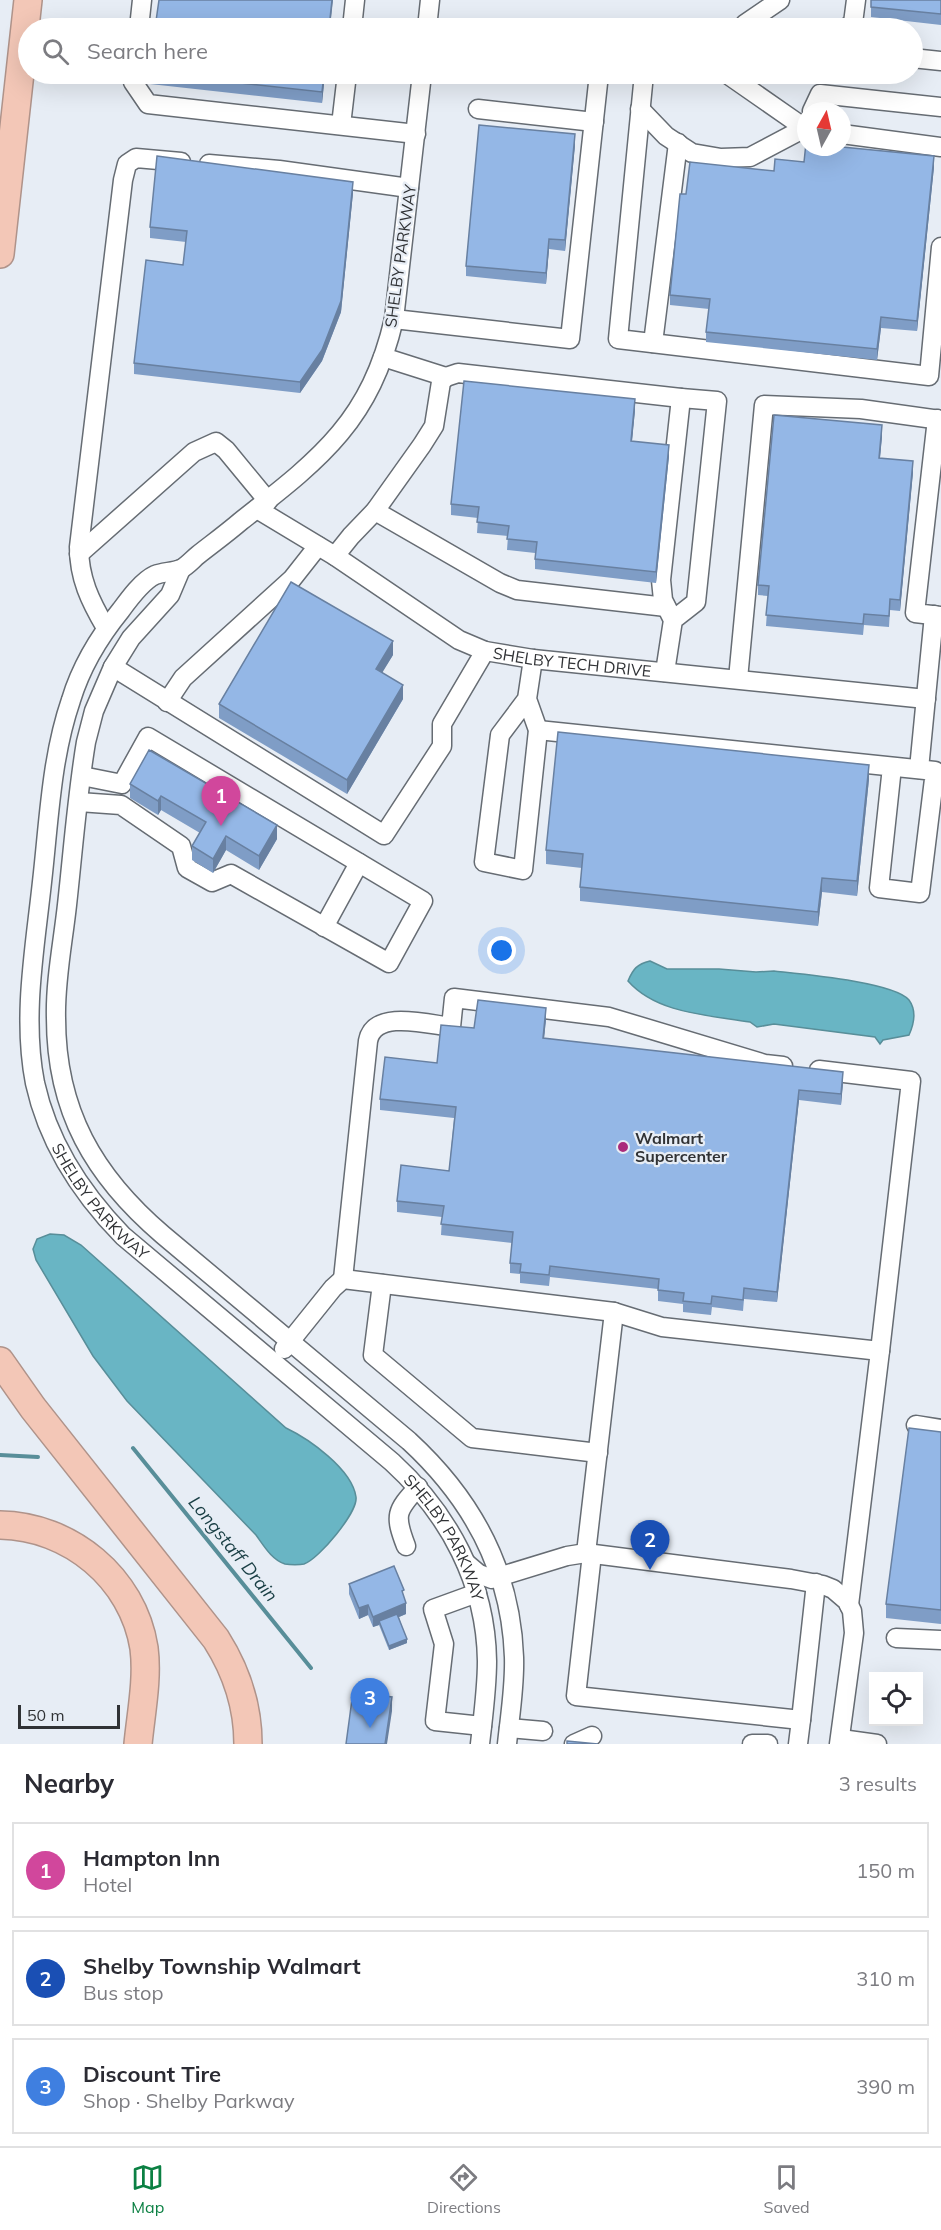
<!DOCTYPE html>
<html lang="en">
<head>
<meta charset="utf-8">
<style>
	:root { --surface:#fff; --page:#f7f7f7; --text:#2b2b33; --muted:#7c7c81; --line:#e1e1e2; --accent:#0b8043 }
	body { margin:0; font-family:Mulish,sans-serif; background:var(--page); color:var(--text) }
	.controls { position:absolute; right:18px; bottom:18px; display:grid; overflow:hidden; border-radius:0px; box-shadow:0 6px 24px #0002 }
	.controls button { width:54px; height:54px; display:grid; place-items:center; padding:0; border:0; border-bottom:2px solid var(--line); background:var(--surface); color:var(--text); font:30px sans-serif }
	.compass { position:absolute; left:797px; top:102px; width:54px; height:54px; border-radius:50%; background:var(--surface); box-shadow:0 6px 24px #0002; rotate:8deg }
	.scale { position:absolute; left:18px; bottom:15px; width:102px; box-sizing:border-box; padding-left:6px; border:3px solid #303235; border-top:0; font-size:16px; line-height:21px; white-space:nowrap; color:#303235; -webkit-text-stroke:4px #e7edf5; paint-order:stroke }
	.you { position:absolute; left:502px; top:951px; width:21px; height:21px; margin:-15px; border:4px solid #fff; border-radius:50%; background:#1a73e8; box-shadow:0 0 0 9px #1a73e833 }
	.badge { display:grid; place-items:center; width:39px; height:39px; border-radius:50%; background:var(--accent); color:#fff; font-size:20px; font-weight:700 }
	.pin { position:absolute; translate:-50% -50px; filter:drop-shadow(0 2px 3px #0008) }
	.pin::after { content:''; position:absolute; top:32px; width:21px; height:18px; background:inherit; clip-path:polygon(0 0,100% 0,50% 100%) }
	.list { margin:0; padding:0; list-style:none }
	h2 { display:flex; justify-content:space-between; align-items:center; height:78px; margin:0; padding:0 24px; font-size:26px }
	h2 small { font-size:20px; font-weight:400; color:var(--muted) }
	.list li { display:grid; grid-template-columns:39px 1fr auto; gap:18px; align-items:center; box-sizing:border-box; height:96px; margin:0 12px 12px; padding:0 12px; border:2px solid var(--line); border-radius:0px }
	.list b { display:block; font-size:22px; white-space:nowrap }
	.list p { margin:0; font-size:20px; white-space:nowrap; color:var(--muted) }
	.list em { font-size:20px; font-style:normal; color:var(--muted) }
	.icon { flex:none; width:33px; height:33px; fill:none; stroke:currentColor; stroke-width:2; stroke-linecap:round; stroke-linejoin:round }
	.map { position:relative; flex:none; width:941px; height:1744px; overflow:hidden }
	.search { position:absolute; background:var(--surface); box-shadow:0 6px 24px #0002; left:18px; right:18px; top:18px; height:66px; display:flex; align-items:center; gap:15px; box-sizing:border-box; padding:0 21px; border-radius:33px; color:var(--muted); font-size:22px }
	.sheet { height:402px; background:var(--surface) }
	nav { display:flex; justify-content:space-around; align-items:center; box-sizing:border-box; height:84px; border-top:2px solid var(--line); background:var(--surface); font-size:16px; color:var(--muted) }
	nav a { display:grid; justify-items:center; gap:3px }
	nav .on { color:var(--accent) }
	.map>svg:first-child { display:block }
	.water { fill:#69b5c4; stroke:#588e99; stroke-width:1.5 }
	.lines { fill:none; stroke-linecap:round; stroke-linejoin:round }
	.stream { stroke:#588e99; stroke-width:4 }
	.minor-casing { stroke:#666c73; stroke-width:21 }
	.highway-casing { stroke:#af938a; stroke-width:30 }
	.minor { stroke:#fff; stroke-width:18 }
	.highway { stroke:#f3c7b7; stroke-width:27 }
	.wall { fill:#7f9dc6 }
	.shaded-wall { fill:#6880a1 }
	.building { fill:#94b7e6; stroke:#6880a1; stroke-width:1.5 }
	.poi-dot { fill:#aa2b7b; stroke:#e7edf5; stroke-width:2 }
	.labels { text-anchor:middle; stroke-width:4.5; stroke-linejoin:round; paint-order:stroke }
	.street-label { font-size:16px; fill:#303235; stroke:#e7edf5 }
	.poi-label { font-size:16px; font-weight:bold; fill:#303235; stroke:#e7edf5; text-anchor:start }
	.water-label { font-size:18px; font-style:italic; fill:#193e44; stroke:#e7edf5 }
</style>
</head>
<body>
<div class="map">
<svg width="941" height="1744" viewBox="0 0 941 1744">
	<rect width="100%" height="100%" fill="#e7edf5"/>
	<g class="water">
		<path d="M650 961 667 969H719L756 972 774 971C801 974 894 982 909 1000 917 1011 914 1024 909 1035L883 1040 880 1044 875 1037 774 1024 757 1027 750 1022C709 1015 657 1014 628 981 633 969 637 964 650 961Z"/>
		<path d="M50 1234 64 1235 81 1245 286 1428C309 1439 352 1469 356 1497 358 1512 319 1559 304 1564 300 1565 290 1565 285 1564 272 1560 264 1546 256 1535L127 1401 93 1356 36 1260 33 1249 37 1239Z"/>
	</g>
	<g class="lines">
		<g class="stream">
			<path d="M133 1448 311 1668"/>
			<path d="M0 1455 38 1457"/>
		</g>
		<g class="minor-casing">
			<g id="minor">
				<path d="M139 28 142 0"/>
				<path d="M352 28 355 0"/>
				<path d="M427 28 430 0"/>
				<path d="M743 28 745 24 780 0"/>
				<path d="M846 28 853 23 856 0"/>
				<path d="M912 58 941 61"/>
				<path d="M134 74 133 82 148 104 416 134"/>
				<path id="s1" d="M422 74 394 319C370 422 320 459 241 521 227 533 212 544 198 555 193 559 187 566 181 569 173 572 163 572 155 575 142 581 129 599 121 610 99 637 81 667 71 700 51 758 49 821 42 882 35 948 22 1017 35 1083 48 1142 81 1193 123 1236L392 1462C449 1514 486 1583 487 1661 487 1689 483 1717 480 1744"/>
				<path d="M644 74 618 339 929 376 941 247"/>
				<path d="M727 74 806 129"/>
				<path d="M478 109 594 122"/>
				<path d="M640 109 666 136 692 153 721 158 750 157 803 129 806 123"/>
				<path d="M812 111 820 94 941 107"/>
				<path d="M341 125 347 74"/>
				<path d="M842 134 941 147"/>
				<path d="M209 164 279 170 409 188"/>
				<path d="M394 319 570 339 599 74"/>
				<path d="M653 343 678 143"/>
				<path d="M383 357 446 377"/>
				<path d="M937 419 915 613 941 616"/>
				<path id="s2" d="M257 509 335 556 459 640 485 651 533 659 926 699"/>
				<path d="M375 511 500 583 517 590 666 607"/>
				<path d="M79 554 194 452 216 442 226 450 268 501"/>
				<path d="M335 556 351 536 375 511 422 445 434 426 441 382 446 377 458 373 681 398"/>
				<path d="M181 569 170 595 131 638 113 667 94 711 86 742C77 796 73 851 67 905 63 942 55 981 56 1018 56 1111 94 1176 163 1235L409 1441C472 1499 511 1570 514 1657 515 1686 510 1715 507 1744"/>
				<path d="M106 628C90 601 79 578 79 547L123 180 127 164 136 158 181 162"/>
				<path d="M113 667 384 835 442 746V724L485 651"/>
				<path d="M665 672 673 620 696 602 717 401 681 398 661 580 663 600 673 620"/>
				<path d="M738 679 764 405 861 409 941 420"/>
				<path d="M527 699 500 735 484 862 523 870 538 730 527 699 533 659"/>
				<path d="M167 702 183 678 292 579 318 546"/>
				<path d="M538 730 935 771 920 893 879 888 892 767"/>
				<path d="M919 769 934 615"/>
				<path d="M79 802 121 805 181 846 187 868 212 882 231 874 389 963 423 901 148 737 122 784 82 776"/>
				<path d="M324 927 359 863"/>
				<path d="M819 1070 911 1081 880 1351"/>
				<path d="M343 1279 368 1041C374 1009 427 1024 451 1027L454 998 609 1017 765 1064 783 1066"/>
				<path d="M382 1284 373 1355 472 1438 598 1453"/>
				<path d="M284 1349 333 1288 343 1279 614 1312 662 1327 880 1351 849 1605"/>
				<path d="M916 1425 941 1429"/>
				<path d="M406 1546C394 1515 396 1511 418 1487"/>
				<path d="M586 1553 614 1312"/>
				<path d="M592 1554 576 1696 801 1720 816 1583"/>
				<path d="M466 1563 479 1574 492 1579 567 1556 586 1553 791 1579 823 1585 833 1589 847 1601 852 1611 854 1633 839 1744"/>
				<path d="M477 1593 433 1609 444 1644 435 1721 482 1726"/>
				<path d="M896 1638 941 1640"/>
				<path d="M509 1728 543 1731"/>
				<path d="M841 1739 877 1744"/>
				<path d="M574 1744 592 1736"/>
				<path d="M752 1744H768"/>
				<path d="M798 1744 801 1720"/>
			</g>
		</g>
		<g class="highway-casing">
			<g id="highway">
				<path d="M0 254 28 0"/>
				<path d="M0 1361 33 1408 216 1639C237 1672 248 1705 248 1744"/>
				<path d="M0 1525C70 1526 133 1578 144 1648 148 1679 141 1713 138 1744"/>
			</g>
		</g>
		<use href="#minor" class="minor"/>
		<use href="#highway" class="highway"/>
	</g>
	<g class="wall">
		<path d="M941 0V25L871 17V7Z"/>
		<path d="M150 74H325L322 103 150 84Z"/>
		<path d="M575 145 565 251 549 249 546 284 466 276V266Z"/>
		<path d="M804 162 934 167 917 331 881 328 877 360 706 342V332L709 309 670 305V295L686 194 774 171Z"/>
		<path d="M353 193 341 312 322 361 300 393 134 374V363L183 265 186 242 150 238V227Z"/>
		<path d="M635 410 632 441 669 456 656 583 535 569V553L507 550 508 536 477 533 478 518 451 515V504Z"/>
		<path d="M882 436 880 458 913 472 900 611 890 610 889 627 864 625 863 635 766 626 768 596 758 595V585Z"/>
		<path d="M393 655 382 672 403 699 347 794 219 718V704Z"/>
		<path d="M869 779 857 896 822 892 818 926 580 901V887L582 868 546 864V850Z"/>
		<path d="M130 784 277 839 259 870 226 850 213 873 192 860V846L200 833 161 810 158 815 130 798Z"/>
		<path d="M546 1019 544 1038 843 1083 841 1105 799 1100 777 1302 744 1299 743 1311 712 1307 711 1315 683 1312V1304L658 1301V1289L550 1277 549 1286 520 1283V1274L510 1273V1263L512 1243 441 1235 442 1217 397 1212V1201L449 1171 454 1118 380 1110V1099L437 1063 474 1028Z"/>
		<path d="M941 1432V1624L886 1618V1604Z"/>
		<path d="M349 1584 404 1598 406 1614 399 1617 407 1643 389 1650 379 1625 373 1627 368 1615 359 1619 349 1594Z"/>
	</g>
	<g class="shaded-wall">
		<path d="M332 0H333L330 28H329Z"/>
		<path d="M324 74H325L322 103V92Z"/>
		<path d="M575 134V145L565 251V240Z"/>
		<path d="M934 156V167L917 331V321Z"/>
		<path d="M353 182V193L341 312 322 361 300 393V382Z"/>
		<path d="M549 239V249L546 284V273Z"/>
		<path d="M881 317V328L877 360V349Z"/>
		<path d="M635 399V410L631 451V441Z"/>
		<path d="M882 425V436L879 468V458Z"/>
		<path d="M669 445V456L656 583V572Z"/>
		<path d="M913 461V472L900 611V600Z"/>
		<path d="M393 641V655L376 683V669Z"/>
		<path d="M403 685V699L347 794V780Z"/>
		<path d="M869 765V779L857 896V881Z"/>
		<path d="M161 796V810L158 815V801Z"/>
		<path d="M277 825V839L259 870V856Z"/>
		<path d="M226 836V850L213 873V859Z"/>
		<path d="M822 878V892L818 926V912Z"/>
		<path d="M546 1008V1019L543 1049V1038Z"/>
		<path d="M843 1072V1083L841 1105V1094Z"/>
		<path d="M799 1090V1100L777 1302V1292Z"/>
		<path d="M406 1603V1614L380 1625 379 1621V1625L373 1627V1617Z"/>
		<path d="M368 1605V1615L359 1619V1608Z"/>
		<path d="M407 1639V1643L389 1650V1646Z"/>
		<path d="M392 1697V1711L387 1744H385Z"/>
	</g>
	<g class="building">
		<path d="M159 0H332L329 28H155Z"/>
		<path d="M871 0H941V14L871 7Z"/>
		<path d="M157 74H324L322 92Z"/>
		<path d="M479 125 575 134 565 240 549 239 546 273 466 266Z"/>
		<path d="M806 143V147H842L934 156 917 321 881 317 877 349 706 332 710 299 670 295 680 194H686L690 162 774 171 775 159 804 162Z"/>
		<path d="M157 156 353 182 341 301 322 350 300 382 134 363 146 260 183 265 187 231 150 227Z"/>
		<path d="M464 381 635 399 631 441 669 445 656 572 535 559 537 542 507 539 509 526 477 522 479 507 451 504Z"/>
		<path d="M774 415 882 425 879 458 913 461 900 600 890 599 889 616 864 614 863 624 766 615 769 586 758 585Z"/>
		<path d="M291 582 393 641 376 669 403 685 347 780 219 704Z"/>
		<path d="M558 732 869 765 857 881 822 878 818 912 580 887 583 854 546 850Z"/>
		<path d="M149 750 277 825 259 856 226 836 213 859 192 846 206 822 161 796 158 801 130 784Z"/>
		<path d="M478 1000 546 1008 543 1038 843 1072 841 1094 799 1090 777 1292 744 1288 743 1300 712 1296 711 1304 683 1301 684 1293 658 1290 659 1279 550 1266 549 1275 520 1272 521 1264 510 1263 513 1232 441 1224 444 1206 397 1201 401 1165 449 1171 456 1107 380 1099 385 1057 437 1063 441 1025 474 1028Z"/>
		<path d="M909 1428 941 1432V1610L886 1604Z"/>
		<path d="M394 1566 404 1590 402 1591 406 1603 373 1617 368 1605 359 1608 349 1584Z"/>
		<path d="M397 1614 407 1639 389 1646 379 1621Z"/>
		<path d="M353 1692 392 1697 385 1744H346Z"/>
		<path d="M567 1741 598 1744H567Z"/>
	</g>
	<circle class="poi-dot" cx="623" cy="1147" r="6"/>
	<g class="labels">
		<g class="street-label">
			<text transform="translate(400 256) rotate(-82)" y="6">SHELBY PARKWAY</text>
			<text dy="6" stroke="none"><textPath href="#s2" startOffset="357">SHELBY TECH DRIVE</textPath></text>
			<text dy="6" stroke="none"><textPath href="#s1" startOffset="1287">SHELBY PARKWAY</textPath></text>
			<text dy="6" stroke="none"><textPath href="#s1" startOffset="1773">SHELBY PARKWAY</textPath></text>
		</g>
		<g class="poi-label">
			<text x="635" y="1144">Walmart<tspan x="635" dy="18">Supercenter</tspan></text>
		</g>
		<g class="water-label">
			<text transform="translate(233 1549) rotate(51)" y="6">Longstaff Drain</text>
		</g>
	</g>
</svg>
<div class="controls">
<button><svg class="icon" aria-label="locate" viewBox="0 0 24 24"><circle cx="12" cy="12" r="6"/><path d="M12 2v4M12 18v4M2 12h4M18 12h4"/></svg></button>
</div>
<svg class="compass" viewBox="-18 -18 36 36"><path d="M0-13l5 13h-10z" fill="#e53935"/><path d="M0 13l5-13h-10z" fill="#7c7c81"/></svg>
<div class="scale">50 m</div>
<div class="you"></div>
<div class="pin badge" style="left:221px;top:826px;background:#d1479c">1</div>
<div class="pin badge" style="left:650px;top:1570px;background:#1a4fb4">2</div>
<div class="pin badge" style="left:370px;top:1728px;background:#3f7fe0">3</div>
<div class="search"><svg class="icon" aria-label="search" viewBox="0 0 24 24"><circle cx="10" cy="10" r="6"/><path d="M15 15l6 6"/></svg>Search here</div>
</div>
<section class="sheet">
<h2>Nearby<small>3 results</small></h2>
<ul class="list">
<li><span class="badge" style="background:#d1479c">1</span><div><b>Hampton Inn</b><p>Hotel</p></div><em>150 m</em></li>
<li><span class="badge" style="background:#1a4fb4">2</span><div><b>Shelby Township Walmart</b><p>Bus stop</p></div><em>310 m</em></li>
<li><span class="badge" style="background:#3f7fe0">3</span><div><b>Discount Tire</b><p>Shop · Shelby Parkway</p></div><em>390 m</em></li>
</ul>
</section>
<nav>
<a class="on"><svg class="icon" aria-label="map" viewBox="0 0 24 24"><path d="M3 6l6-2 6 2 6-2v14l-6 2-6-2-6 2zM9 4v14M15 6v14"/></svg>Map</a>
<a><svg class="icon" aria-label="directions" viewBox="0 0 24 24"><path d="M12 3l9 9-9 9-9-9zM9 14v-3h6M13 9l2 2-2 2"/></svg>Directions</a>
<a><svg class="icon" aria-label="saved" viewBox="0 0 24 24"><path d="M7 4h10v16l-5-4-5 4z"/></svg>Saved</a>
</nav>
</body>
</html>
